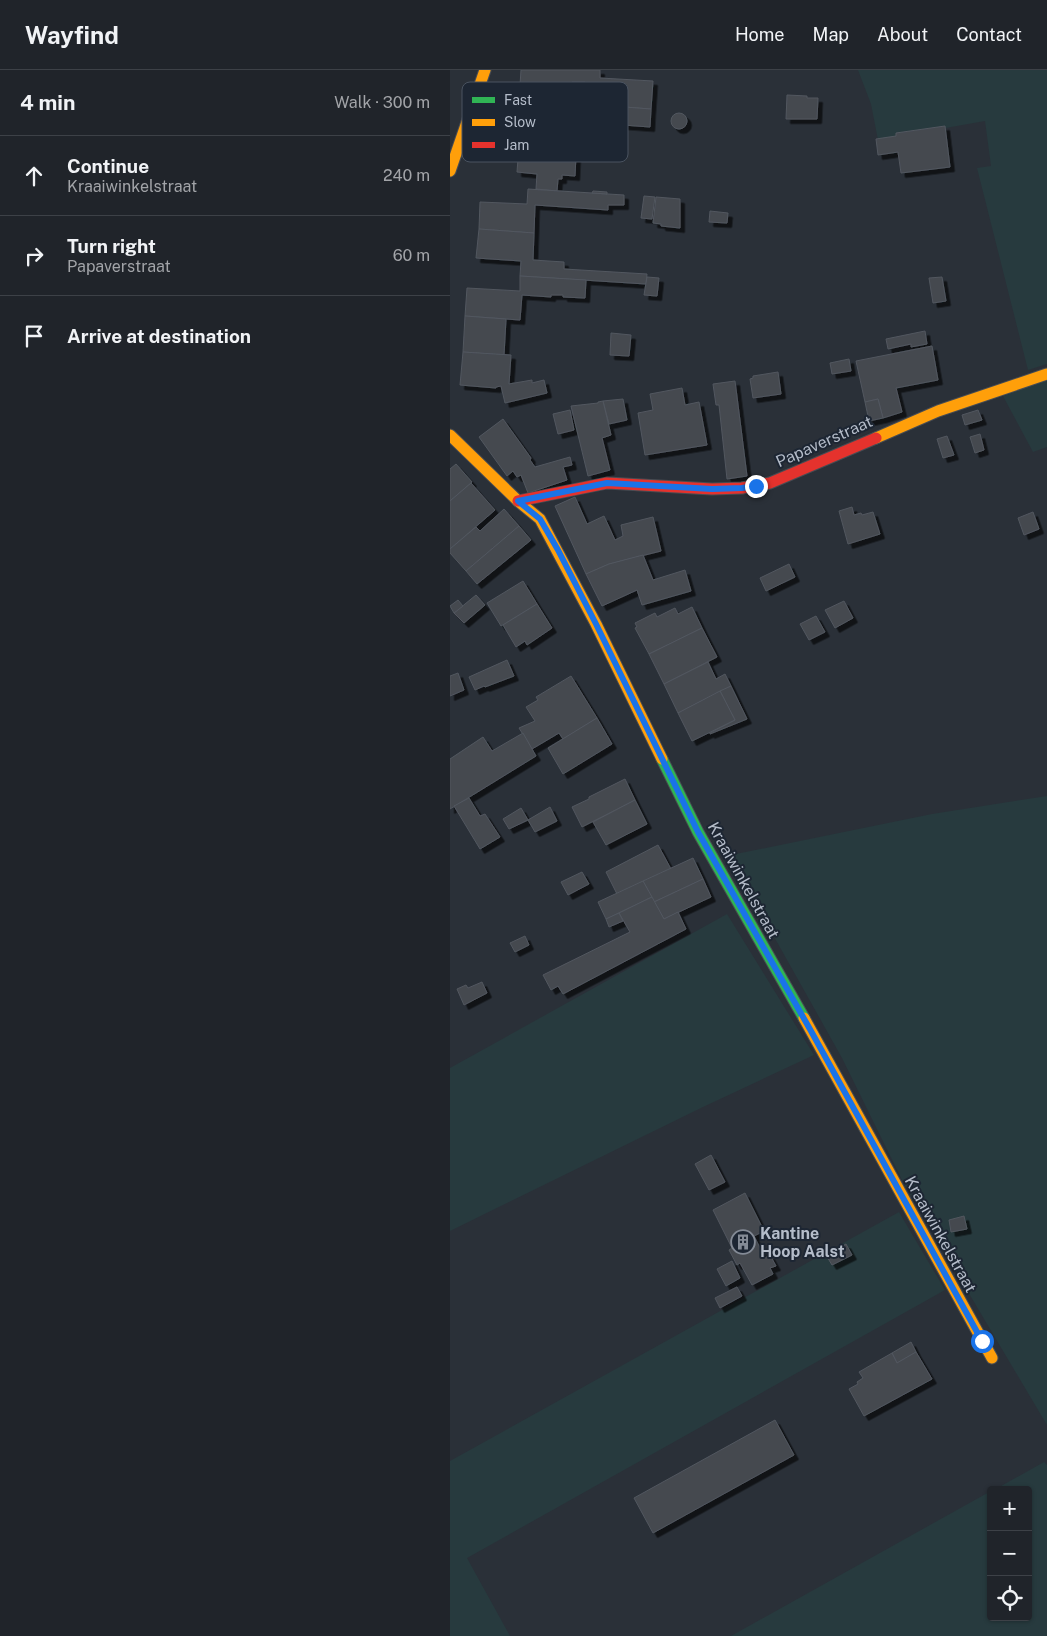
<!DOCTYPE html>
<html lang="en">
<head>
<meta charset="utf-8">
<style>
	:root { --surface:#20242a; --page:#282c32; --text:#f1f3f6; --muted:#a2a4a8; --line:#3d4147 }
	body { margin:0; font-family:"Public Sans",sans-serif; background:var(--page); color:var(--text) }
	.controls { position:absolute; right:15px; bottom:15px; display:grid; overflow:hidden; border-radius:5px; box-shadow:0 1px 4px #0004 }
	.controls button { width:45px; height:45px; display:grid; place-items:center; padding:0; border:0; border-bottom:1px solid var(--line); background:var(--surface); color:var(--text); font:25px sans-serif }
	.stop { position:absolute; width:15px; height:15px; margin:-11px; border:4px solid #1a73e8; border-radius:50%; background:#fff }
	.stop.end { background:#1a73e8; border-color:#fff; box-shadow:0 1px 5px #0008 }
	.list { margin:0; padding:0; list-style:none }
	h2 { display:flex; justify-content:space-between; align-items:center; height:65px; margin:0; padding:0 20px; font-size:21px }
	h2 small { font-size:16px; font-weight:400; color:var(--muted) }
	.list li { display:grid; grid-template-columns:32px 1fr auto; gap:15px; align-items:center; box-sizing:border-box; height:80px; padding:0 20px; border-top:1px solid var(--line) }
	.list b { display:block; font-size:19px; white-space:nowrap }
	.list p { margin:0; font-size:16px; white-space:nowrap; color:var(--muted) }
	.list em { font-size:16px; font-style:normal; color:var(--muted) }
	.icon { flex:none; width:28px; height:28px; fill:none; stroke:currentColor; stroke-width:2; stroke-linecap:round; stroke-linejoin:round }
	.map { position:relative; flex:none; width:597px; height:1566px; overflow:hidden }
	header { display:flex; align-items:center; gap:30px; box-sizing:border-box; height:70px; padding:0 25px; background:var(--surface); border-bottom:1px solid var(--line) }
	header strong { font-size:24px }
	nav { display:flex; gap:28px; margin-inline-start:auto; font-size:18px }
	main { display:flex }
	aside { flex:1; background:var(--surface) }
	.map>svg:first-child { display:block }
	.green { fill:#273a3e }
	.building { fill:#444950; stroke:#52575f; filter:url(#shadow) }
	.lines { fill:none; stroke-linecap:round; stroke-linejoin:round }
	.fast-casing { stroke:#484c53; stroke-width:13 }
	.slow-casing { stroke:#484c53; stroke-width:13 }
	.jam-casing { stroke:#484c53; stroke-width:13 }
	.fast { stroke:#30b455; stroke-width:11 }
	.slow { stroke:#ff9f0a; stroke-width:11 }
	.jam { stroke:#e5322d; stroke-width:11 }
	.route { stroke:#1a73e8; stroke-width:6 }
	.labels { text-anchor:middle; stroke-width:4; stroke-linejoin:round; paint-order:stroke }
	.street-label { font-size:16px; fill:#b4bcc9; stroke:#1d2633 }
	.poi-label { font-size:16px; font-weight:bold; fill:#b4bcc9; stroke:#1d2633; text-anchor:start }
	.key { fill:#1d2633; stroke:#4a5360; stroke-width:1 }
	.key-label { font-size:14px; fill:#b4bcc9 }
</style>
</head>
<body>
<header>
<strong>Wayfind</strong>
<nav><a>Home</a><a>Map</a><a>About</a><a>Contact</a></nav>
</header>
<main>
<aside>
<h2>4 min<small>Walk · 300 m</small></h2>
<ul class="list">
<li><svg class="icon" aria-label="ahead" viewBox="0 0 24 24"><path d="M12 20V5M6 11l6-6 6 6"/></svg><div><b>Continue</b><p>Kraaiwinkelstraat</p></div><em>240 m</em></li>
<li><svg class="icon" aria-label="right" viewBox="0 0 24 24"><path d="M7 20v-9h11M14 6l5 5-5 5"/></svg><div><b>Turn right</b><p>Papaverstraat</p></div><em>60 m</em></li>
<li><svg class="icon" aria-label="arrive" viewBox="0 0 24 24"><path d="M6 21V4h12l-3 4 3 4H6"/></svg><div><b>Arrive at destination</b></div></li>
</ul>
</aside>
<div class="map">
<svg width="597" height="1566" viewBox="0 0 597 1566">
	<defs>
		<filter id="shadow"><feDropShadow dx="4.5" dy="4.5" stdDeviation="0" flood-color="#0009"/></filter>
	</defs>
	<rect width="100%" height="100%" fill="#2a3038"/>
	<g class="green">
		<path d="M408 0H597V294L578 300 527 98 541 96 535 51 428 70 421 34Z"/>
		<path d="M597 309V377L583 382 553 326Z"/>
		<path d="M597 726V1355L454 1114 392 988 304 831 276 786 482 744Z"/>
		<path d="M277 844 364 985 253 1037 0 1161V998Z"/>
		<path d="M449 1142 495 1220 17 1488 60 1566H0V1391Z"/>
		<path d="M594 1392 597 1395V1566H281L541 1421V1547H578V1420H544Z"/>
	</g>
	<g class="building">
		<path d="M71 0H150V8L203 11 201 39 134 34 135 12H122V16L111 15V18L70 15Z"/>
		<path d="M337 25 357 26V28H368L367 49H336Z"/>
		<path d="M134 34 201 39 200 57 132 52Z"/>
		<circle cx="229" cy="51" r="8"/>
		<path d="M68 46 115 50 114 58 133 59V65H127L125 106 112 105V109H108L107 121 86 119 87 104 67 102 70 63 67 62Z"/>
		<path d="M495 56 500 97 451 103 448 82 428 85 426 69 446 66V63Z"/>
		<path d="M78 119 174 125V135H158V140L85 135 84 163 29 159 30 132 77 134Z"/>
		<path d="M143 121 157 122V124L142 123Z"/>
		<path d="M194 126 205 127 202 149 191 148Z"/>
		<path d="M206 127 230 129V158L211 156V154L203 153Z"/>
		<path d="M260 141 278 143 277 153 259 152Z"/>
		<path d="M29 159 84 163 83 190 114 192V199L197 204 196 214 70 206 71 191 26 188Z"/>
		<path d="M70 206 136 210 135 228 113 227V225H101V227L72 225 70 250 15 246 17 218 70 221Z"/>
		<path d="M197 207 209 208 207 226 194 225Z"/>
		<path d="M492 207 496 231 483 233 479 208Z"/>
		<path d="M15 246 56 249 54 285 13 282Z"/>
		<path d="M475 261 477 274 461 277V274L438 279 436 269Z"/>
		<path d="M161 263 181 265 179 286 160 285Z"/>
		<path d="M482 276 488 310 446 318 452 342 433 348 428 329 415 332 406 291Z"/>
		<path d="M13 282 61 285 59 314 82 310V313L94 310 97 323 55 333 51 316 46 317V318L10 315Z"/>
		<path d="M399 289 401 301 382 304 380 293Z"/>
		<path d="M328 302 331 324 303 328 300 309 303 308V306Z"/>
		<path d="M285 311 297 406 277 409 269 335H266L263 314Z"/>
		<path d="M232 318 235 335 249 332 257 375 195 385 188 343 203 340 200 324Z"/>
		<path d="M173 329 177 350 159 354 153 331Z"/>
		<path d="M428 329 433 348 419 351 415 332Z"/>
		<path d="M153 331 161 365 152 368 160 400 138 406 121 336 148 333V332Z"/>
		<path d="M120 340 124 360 108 364 103 344Z"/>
		<path d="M528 340 532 350 515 355 512 345Z"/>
		<path d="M53 349 81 388 80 390 85 397 120 387 122 395 113 397 117 410 78 423 71 405 67 407 63 401 57 406 29 367Z"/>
		<path d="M530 364 534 380 525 383 520 367Z"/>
		<path d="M497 366 504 385 493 388 487 369Z"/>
		<path d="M6 394 22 412 0 431V399Z"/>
		<path d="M21 413 45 440 0 479V431Z"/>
		<path d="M125 427 137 454 154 446 165 470 173 466 171 455 203 447 211 481 159 494 136 504 105 436Z"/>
		<path d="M402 437 404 445 411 443 412 445 423 442 430 464 398 474 389 441Z"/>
		<path d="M54 439 69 456 16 501 0 483V479L26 457 30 461Z"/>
		<path d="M583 442 589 459 574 465 568 448Z"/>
		<path d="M69 456 81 470 27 514 16 501Z"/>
		<path d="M193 485 203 510 235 500 241 521 192 535 187 520 152 536 136 504 159 494Z"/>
		<path d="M339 494 345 507 316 521 310 508Z"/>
		<path d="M73 511 87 534 51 556 37 533Z"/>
		<path d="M26 525 35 535 14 553 4 543Z"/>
		<path d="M8 530 13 536 4 543 0 536Z"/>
		<path d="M394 531 403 548 385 558 375 540Z"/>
		<path d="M87 534 102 558 77 575 75 571 66 577 53 555Z"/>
		<path d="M242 537 252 558 199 584 185 558 187 557 185 553 205 543 207 547 225 538 228 544Z"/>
		<path d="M366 546 375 562 359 570 350 554Z"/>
		<path d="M252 558 267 587 214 614 199 584Z"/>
		<path d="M57 590 64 606 35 617 34 616 25 620 19 607Z"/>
		<path d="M258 592 266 609 275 604 281 616 228 643 214 614Z"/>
		<path d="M8 603 14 620 0 626V606Z"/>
		<path d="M121 606 147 648 113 669 109 663 82 679 69 658 85 651 76 637 88 630 86 627Z"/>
		<path d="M281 616 297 649 260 664V663L285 650 270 621Z"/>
		<path d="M270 621 285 650 242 671 228 643Z"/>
		<path d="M147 648 162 674 113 704 98 678Z"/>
		<path d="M73 663 86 686 0 739V689L33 667 42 681Z"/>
		<path d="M175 709 185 730 132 757 122 737 139 729V727Z"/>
		<path d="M19 728 30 746 35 744 50 767 30 779 4 736Z"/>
		<path d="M185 730 197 754 156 775 143 752Z"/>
		<path d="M100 737 107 751 85 762 78 750Z"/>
		<path d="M71 738 78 750 59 759 53 749Z"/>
		<path d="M208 775 221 799 167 824 156 802Z"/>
		<path d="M243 788 253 809 204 832 193 811Z"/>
		<path d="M132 802 139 814 118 825 111 812Z"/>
		<path d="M253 809 261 827 214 849 204 832Z"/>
		<path d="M193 811 202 827 156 849 148 832Z"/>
		<path d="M202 827 214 849 228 842 236 859 113 924 108 916 101 920 93 905 180 862 169 843Z"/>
		<path d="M169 843 173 851 159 857 156 849Z"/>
		<path d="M75 866 79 875 65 882 60 873Z"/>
		<path d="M32 912 37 923 14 935 7 919 16 915 18 918Z"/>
		<path d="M261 1085 275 1112 259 1120 245 1094Z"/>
		<path d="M295 1123 314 1161 304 1166 315 1188 320 1185 326 1196 320 1198 323 1204 302 1215 290 1193 287 1195 279 1180 282 1178 263 1140Z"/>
		<path d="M514 1146 517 1159 501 1162 499 1150Z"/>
		<path d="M396 1174 402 1185 382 1195 376 1185Z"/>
		<path d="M282 1191 290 1208 276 1216 267 1199Z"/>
		<path d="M287 1217 292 1226 270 1238 265 1228Z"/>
		<path d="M461 1272 466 1282 447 1293 442 1283Z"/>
		<path d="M466 1282 482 1309 414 1346 399 1319 408 1314 407 1312 413 1308 409 1302 442 1283 447 1293Z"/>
		<path d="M325 1350 344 1385 203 1463 184 1428Z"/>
	</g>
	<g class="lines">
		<g class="fast-casing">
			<path id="fast" d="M212 689 248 762 354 948"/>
		</g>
		<g class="slow-casing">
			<g id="slow">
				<path d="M0 101 35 0"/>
				<path d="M0 365 68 431 90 449 146 554 212 689"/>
				<path d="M426 368 488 341 597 304"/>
				<path d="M354 948 542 1288"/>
			</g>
		</g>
		<g class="jam-casing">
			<path id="jam" d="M68 431 157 413 262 419 292 418 320 413 426 368"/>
		</g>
		<use href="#fast" class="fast"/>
		<use href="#slow" class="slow"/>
		<use href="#jam" class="jam"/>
	</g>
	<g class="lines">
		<path class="route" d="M306 416 292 418 262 419 157 413 68 431 90 449 108 480 146 554 248 762 361 961 532 1271"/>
	</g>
	<defs>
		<g id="building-ring" transform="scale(1.25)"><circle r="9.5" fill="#1d2633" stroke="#848b96" stroke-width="1.5"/><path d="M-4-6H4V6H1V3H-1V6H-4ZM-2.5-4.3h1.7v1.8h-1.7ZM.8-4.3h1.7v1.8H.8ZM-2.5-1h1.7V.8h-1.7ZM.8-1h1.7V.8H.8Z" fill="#848b96"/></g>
	</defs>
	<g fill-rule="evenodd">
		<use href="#building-ring" x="293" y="1172"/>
	</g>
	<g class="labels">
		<g class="street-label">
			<text transform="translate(374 371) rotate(-24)" y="6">Papaverstraat</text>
			<text transform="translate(294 810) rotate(61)" y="6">Kraaiwinkelstraat</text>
			<text transform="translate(491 1164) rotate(61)" y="6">Kraaiwinkelstraat</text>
		</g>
		<g class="poi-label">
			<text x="310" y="1169">Kantine<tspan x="310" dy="18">Hoop Aalst</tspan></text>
		</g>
	</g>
	<rect x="12" y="12" width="166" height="80" rx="8" class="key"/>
	<rect x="22" y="27" width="23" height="6" fill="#30b455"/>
	<rect x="22" y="49" width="23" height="7" fill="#ff9f0a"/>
	<rect x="22" y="72" width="23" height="6" fill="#e5322d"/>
	<g class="key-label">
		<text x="54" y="35">Fast</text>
		<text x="54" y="57">Slow</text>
		<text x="54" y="80">Jam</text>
	</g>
</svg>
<div class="controls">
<button>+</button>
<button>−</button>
<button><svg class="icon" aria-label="locate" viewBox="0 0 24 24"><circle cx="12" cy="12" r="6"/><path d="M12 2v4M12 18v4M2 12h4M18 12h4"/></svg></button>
</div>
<div class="stop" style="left:532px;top:1271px"></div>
<div class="stop end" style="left:306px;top:416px"></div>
</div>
</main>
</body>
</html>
